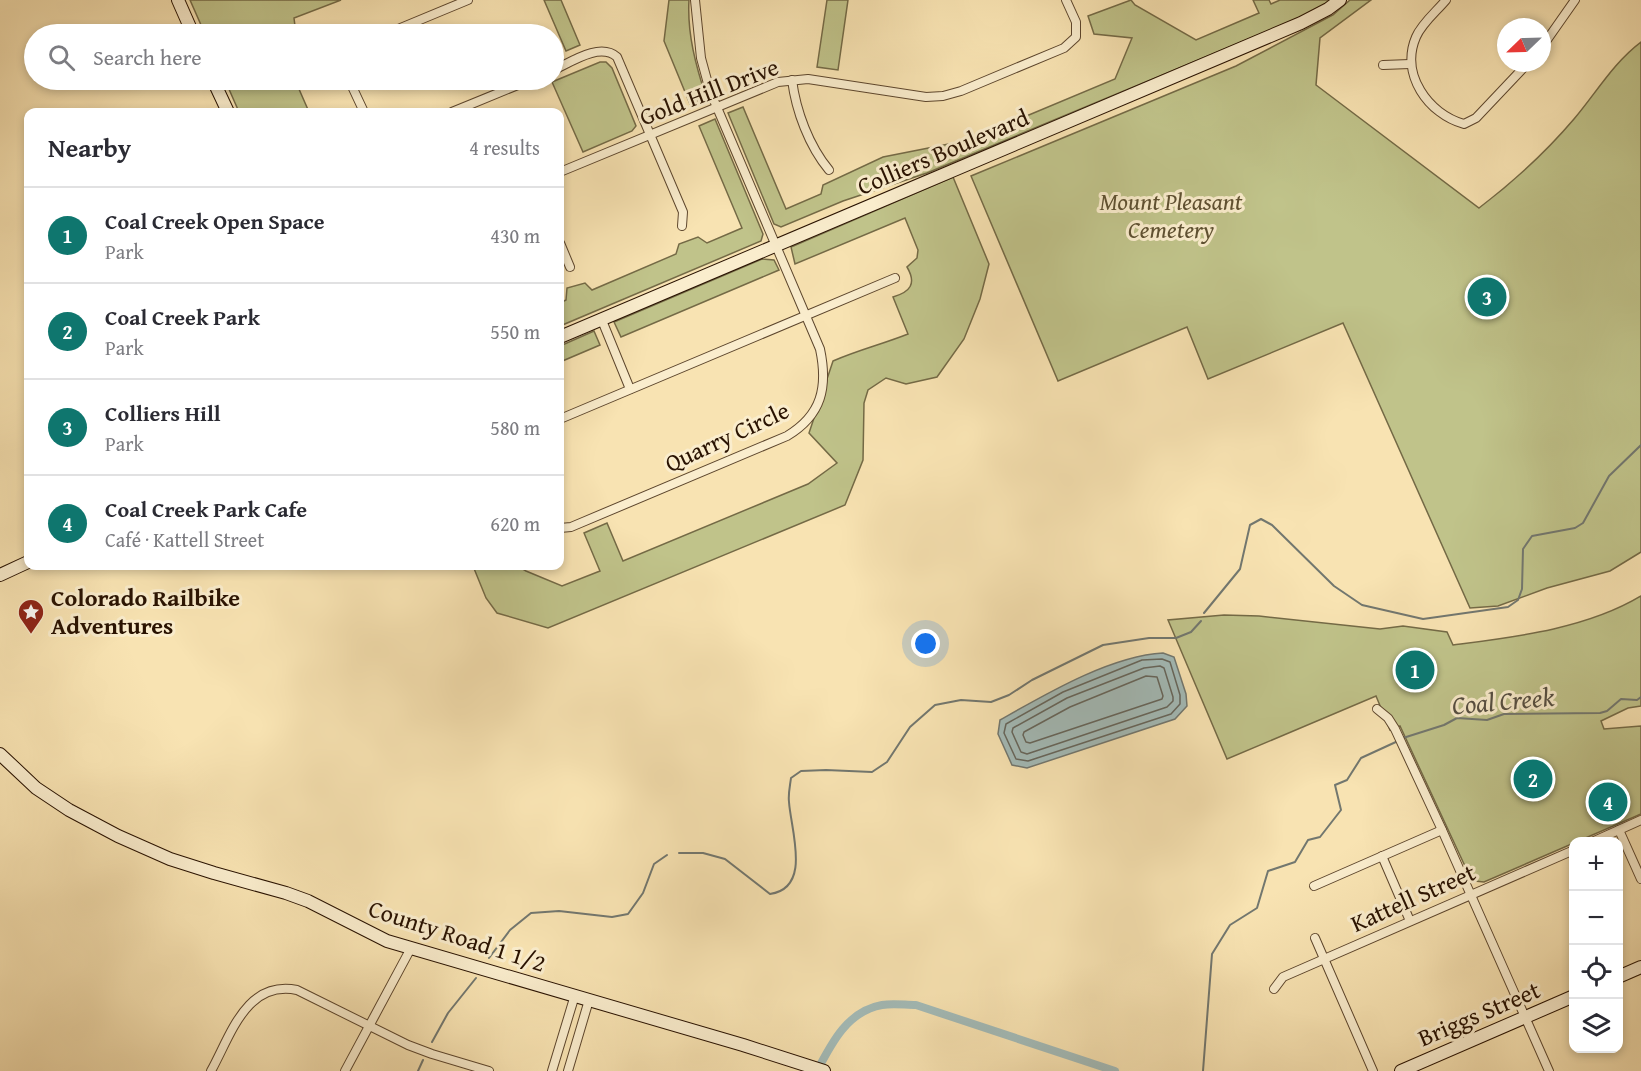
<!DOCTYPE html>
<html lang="en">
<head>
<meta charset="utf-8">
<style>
	:root { --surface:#fff; --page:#f7f7f7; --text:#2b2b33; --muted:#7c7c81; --line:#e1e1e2; --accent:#0f766e }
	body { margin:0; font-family:"Gentium Book Plus",serif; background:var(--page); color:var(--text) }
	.controls { position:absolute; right:18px; bottom:18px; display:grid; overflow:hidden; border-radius:12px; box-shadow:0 3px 9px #0003 }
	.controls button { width:54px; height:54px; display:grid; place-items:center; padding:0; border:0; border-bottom:2px solid var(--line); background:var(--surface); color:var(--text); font:30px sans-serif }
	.compass { position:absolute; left:1497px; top:18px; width:54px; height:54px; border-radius:50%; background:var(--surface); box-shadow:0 3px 9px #0003; rotate:247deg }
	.you { position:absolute; left:926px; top:644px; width:21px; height:21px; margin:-15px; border:4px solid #fff; border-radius:50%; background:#1a73e8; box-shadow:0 0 0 9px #1a73e833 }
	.badge { display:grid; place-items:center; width:39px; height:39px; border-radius:50%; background:var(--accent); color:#fff; font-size:20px; font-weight:700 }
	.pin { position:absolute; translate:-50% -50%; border:3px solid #fff; box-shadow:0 2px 6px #0006 }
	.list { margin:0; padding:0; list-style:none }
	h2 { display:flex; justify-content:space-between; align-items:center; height:78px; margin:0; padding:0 24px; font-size:26px }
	h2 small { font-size:20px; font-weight:400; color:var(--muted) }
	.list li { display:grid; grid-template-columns:39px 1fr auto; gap:18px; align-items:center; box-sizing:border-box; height:96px; padding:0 24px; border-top:2px solid var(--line) }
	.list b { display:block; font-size:22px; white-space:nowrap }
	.list p { margin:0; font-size:20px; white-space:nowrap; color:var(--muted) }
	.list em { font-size:20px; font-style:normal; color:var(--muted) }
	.icon { flex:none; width:33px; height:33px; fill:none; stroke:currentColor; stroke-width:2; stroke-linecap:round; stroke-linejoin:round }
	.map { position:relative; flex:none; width:1641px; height:1071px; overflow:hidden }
	.search { position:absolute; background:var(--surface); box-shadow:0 3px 9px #0003; left:24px; top:24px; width:540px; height:66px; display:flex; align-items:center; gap:15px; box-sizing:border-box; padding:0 21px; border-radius:33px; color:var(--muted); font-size:22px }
	.panel { position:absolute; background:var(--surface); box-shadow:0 3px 9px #0003; left:24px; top:108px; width:540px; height:462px; border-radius:12px }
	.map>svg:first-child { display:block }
	.green { fill:#c0c38a; stroke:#746a46; stroke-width:1.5 }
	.water { fill:#a3bbb8; stroke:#72776f; stroke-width:1.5 }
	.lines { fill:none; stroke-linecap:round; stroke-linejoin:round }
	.shore { stroke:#66665c; stroke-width:1.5 }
	.stream { stroke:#72776f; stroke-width:2 }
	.canal { stroke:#a3bbb8; stroke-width:8 }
	.street-casing { stroke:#5d462d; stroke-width:10 }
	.secondary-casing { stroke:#291201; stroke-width:14 }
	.street { stroke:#faedcd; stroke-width:8 }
	.secondary { stroke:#faedcd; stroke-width:12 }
	.labels { text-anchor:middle; stroke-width:6; stroke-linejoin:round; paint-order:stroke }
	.street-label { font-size:24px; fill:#291201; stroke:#faedcd }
	.park-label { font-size:24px; font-style:italic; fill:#5e5031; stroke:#faedcd }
	.poi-label { font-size:24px; font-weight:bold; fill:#291201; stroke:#faedcd; text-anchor:start }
	.water-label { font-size:26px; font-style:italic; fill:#544d41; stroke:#faedcd }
</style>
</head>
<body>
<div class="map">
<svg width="1641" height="1071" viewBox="0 0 1641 1071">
	<rect width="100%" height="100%" fill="#f8e3b2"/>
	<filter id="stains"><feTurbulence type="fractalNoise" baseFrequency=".00333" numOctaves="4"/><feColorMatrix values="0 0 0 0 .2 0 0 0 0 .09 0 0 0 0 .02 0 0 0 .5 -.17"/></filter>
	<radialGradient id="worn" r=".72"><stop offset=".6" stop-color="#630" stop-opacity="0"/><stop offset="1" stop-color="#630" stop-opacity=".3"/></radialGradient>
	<g class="green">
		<path d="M190 0H341L294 18 296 34H205Z"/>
		<path d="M544 0H561L580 45 566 51Z"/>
		<path d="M669 0H689C687 34 696 66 706 97L690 104 664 41Z"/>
		<path d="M827 0H848L838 70 817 67Z"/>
		<path d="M1131 0 1135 5 1196 40 1259 13 1253 0H1269L1271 4 1280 0H1331L1312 12 1275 28 927 173 843 201 781 227 774 224 728 113 743 107 786 209 821 194 823 185 883 157 969 140 1115 79 1132 38 1094 34 1088 16Z"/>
		<path d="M1350 0H1371L1320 38 1316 85 1479 208C1513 182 1546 152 1574 119 1596 93 1614 62 1641 42V552L1610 571 1547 588 1498 606 1470 608 1343 323 1208 379 1187 327 1058 381 971 176 1236 66 1333 15Z"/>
		<path d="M600 62H606L612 68 636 126 632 131 583 152 552 82Z"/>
		<path d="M225 80H295L309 112H239Z"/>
		<path d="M715 119 763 234 761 241 560 326V303L566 300 567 288 585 283 592 290 676 254 679 244 698 237 707 243 742 228 699 126Z"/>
		<path d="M953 177 989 264 980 299 964 339 937 377 906 384 886 378 868 390 864 403 863 460 845 505 548 628 497 613 486 598 473 566H518L526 571 562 586 600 571 584 533 607 523 623 561 808 484 837 463 809 433 833 361C858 350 883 344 908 334L893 297C910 292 917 284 907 267L917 258 918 250 905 218 795 264 791 247Z"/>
		<path d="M762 259 774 260 779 270 621 337 614 322Z"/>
		<path d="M594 331 600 345 560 362V346Z"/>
		<path d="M1641 596V706L1628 708 1601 721 1604 729 1641 726V814L1484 882 1475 881 1464 864 1400 726 1390 730 1376 696 1227 759 1168 620 1224 615 1259 616 1380 629 1403 626 1447 632 1453 645C1515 637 1586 629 1641 596Z"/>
	</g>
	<path class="water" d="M1163 653 1174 657 1186 694 1187 706 1175 719 1027 768 1012 765 998 734 1000 720C1046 694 1110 656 1163 653Z"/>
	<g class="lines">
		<g class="shore">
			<path d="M1162 659 1170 662 1180 695V704L1171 714 1028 761 1016 759 1004 733 1006 724 1063 692 1142 660Z"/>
			<path d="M1160 666 1164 668 1173 697V701L1167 707 1027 754 1021 752 1012 732 1013 728 1067 698 1144 668Z"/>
			<path d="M1146 676 1157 677 1163 696 1162 699 1030 743 1026 742 1023 735 1024 732 1070 707Z"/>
		</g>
		<g class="stream">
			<path d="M1204 613 1240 569 1250 525 1261 519 1272 525 1334 586 1362 605 1423 619 1508 607 1518 600 1522 589 1523 549 1532 536 1575 528 1583 523 1609 476 1641 445"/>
			<path d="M1403 738 1444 725 1457 718 1487 720 1504 714 1600 713 1607 711 1621 699 1637 700 1641 697"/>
			<path d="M679 853H703L725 859 770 894C812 888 791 831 789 802 788 794 790 786 791 778L801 771 826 770 872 772 887 762 910 727 935 705 961 700 991 702 1009 695 1032 680 1103 645 1149 638H1176L1191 632 1201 621"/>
			<path d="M489 958 510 930 531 913 559 911 612 917 628 914 643 893 654 864 667 855"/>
			<path d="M432 1042 448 1013 476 978"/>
			<path d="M418 1071 423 1060"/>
			<path d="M1203 1071 1212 954 1230 925 1257 908 1268 871 1295 862 1308 840 1320 837 1341 810 1335 785 1347 780 1361 758 1398 741"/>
		</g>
		<path class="canal" d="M817 1071C832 1042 848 1011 882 1005 893 1003 905 1005 916 1005L1115 1071"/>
		<g class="street-casing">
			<g id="street">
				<path d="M1446 0C1436 12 1422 23 1416 37 1400 74 1428 114 1464 124L1476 118 1528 63"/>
				<path d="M386 34 468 0"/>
				<path d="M1542 47 1575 0"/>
				<path d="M1383 65 1410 64"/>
				<path d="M554 70C571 62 600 42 617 57L683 212 682 226"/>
				<path d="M349 80 364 112"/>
				<path d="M792 80C796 111 809 146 829 170"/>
				<path d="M452 112 530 80"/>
				<path d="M560 172 778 82 808 79 926 97 943 96 961 91 1064 48 1076 37V22L1066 0"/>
				<path d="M560 243 570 267"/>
				<path d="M601 318 630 389"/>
				<path d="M560 419 895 278"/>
				<path d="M560 528 571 527 787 436C822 415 828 387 820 349L710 91 701 58 695 0"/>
				<path d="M1377 709 1388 718 1395 729 1442 830 1549 1071"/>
				<path d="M1619 830 1641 879"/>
				<path d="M1592 842 1641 820"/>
				<path d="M1382 856 1410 921"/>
				<path d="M1314 886 1442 830"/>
				<path d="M1315 938 1373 1071"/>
				<path d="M1274 989 1283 977 1574 850"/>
				<path d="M211 1071C231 1035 246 980 297 990L408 1045 432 1054 489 1071"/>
				<path d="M345 1071 411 948"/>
				<path d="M552 1071 575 995"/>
				<path d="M568 1071 589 1000"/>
			</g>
		</g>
		<g class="secondary-casing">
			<g id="secondary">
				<path d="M178 0 193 34"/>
				<path d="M213 80 228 112"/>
				<path d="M560 337 1301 23 1328 9 1340 0"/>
				<path d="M0 575 28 562"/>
				<path d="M0 754 36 788 69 810 118 836 170 859 214 873 286 893 308 901 387 941 743 1045 824 1071"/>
				<path d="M1618 977 1641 967"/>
				<path d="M1401 1071 1574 996"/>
			</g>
		</g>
		<use href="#street" class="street"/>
		<use href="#secondary" class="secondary"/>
	</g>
	<defs>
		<g id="sight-pin" transform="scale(1.35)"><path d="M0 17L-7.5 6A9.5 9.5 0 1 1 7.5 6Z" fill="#8f2418" stroke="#faedcd"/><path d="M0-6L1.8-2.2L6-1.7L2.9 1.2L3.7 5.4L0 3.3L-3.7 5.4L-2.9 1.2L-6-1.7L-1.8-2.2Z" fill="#fff"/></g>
	</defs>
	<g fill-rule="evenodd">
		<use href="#sight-pin" x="31" y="612"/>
	</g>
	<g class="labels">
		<g class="street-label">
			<text transform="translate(709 92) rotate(-21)" y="8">Gold Hill Drive</text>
			<text transform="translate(943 152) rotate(-23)" y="8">Colliers Boulevard</text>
			<text transform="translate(727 437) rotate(-25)" y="8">Quarry Circle</text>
			<text transform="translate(1413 898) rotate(-24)" y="8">Kattell Street</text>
			<text transform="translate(457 936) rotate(18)" y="8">County Road 1 1/2</text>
			<text transform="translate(1479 1014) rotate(-23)" y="8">Briggs Street</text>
		</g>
		<g class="park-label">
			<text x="1171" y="210">Mount Pleasant<tspan x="1171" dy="28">Cemetery</tspan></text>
		</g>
		<g class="poi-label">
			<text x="51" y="606">Colorado Railbike<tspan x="51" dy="28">Adventures</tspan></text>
		</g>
		<g class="water-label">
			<text transform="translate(1503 701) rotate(-5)" y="9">Coal Creek</text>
		</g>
	</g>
	<rect width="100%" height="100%" filter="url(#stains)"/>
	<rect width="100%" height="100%" fill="url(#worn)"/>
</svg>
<div class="controls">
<button>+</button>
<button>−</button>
<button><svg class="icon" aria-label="locate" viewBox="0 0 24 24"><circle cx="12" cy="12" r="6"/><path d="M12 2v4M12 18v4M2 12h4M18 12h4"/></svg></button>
<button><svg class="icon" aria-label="layers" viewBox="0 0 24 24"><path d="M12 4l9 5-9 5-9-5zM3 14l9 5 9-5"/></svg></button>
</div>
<svg class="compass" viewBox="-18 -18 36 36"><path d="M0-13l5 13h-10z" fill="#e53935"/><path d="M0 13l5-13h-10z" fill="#7c7c81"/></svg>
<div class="you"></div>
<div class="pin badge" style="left:1415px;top:670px">1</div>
<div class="pin badge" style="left:1533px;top:779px">2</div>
<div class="pin badge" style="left:1487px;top:297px">3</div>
<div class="pin badge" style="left:1608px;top:802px">4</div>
<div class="search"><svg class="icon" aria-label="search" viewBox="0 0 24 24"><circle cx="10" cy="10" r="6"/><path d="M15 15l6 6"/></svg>Search here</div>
<section class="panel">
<h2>Nearby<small>4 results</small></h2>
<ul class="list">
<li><span class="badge">1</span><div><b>Coal Creek Open Space</b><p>Park</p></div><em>430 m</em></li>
<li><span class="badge">2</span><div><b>Coal Creek Park</b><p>Park</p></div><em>550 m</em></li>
<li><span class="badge">3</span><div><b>Colliers Hill</b><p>Park</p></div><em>580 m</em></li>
<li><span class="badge">4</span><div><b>Coal Creek Park Cafe</b><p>Café · Kattell Street</p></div><em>620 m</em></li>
</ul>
</section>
</div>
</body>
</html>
